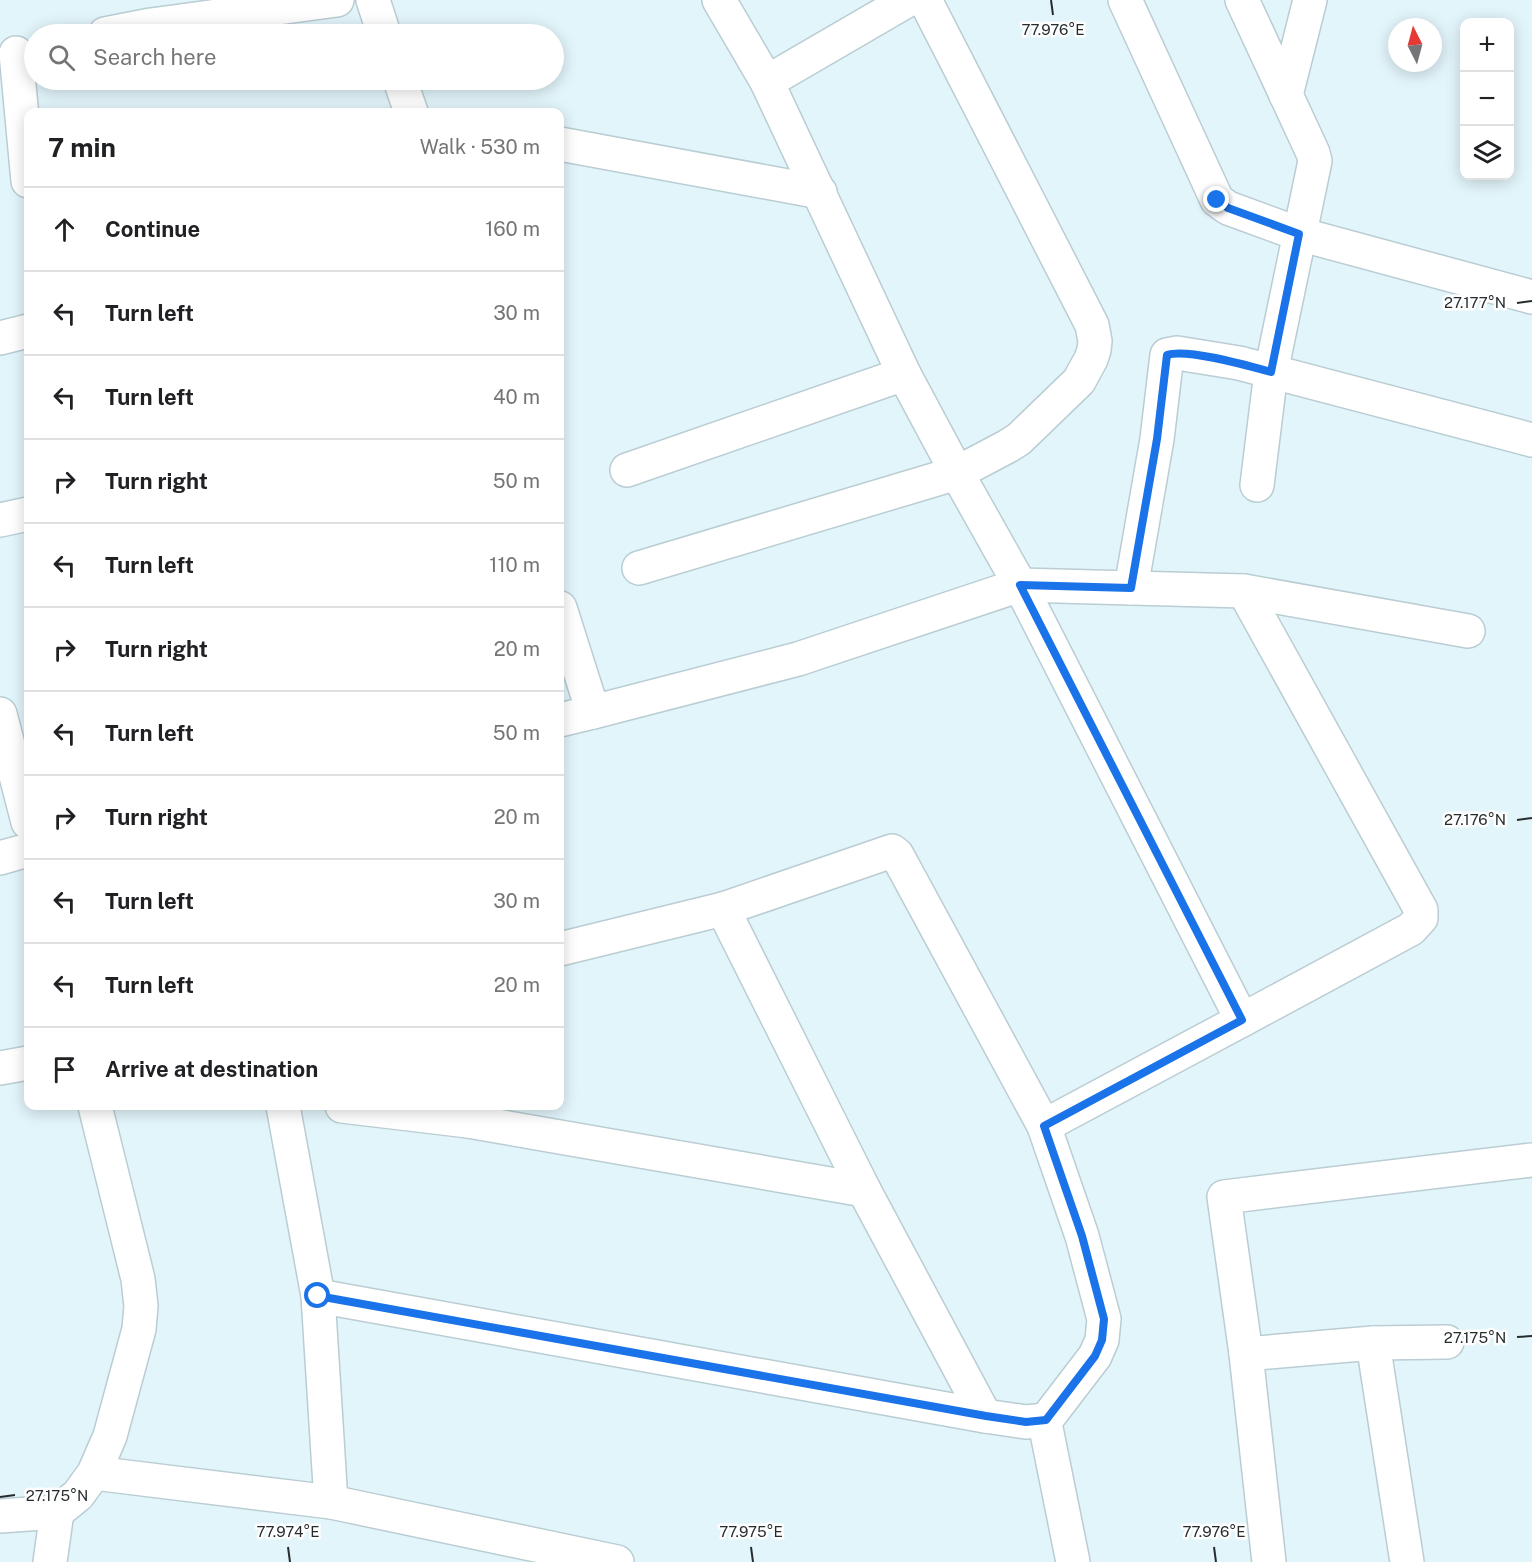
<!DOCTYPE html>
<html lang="en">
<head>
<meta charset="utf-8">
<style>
	:root { --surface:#fff; --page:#f2f2f2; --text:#202124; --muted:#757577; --line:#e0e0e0 }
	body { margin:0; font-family:"Public Sans",sans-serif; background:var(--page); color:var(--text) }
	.controls { position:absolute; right:18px; top:18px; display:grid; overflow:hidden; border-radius:12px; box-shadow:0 3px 15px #0003 }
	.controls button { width:54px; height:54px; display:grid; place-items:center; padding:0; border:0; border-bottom:2px solid var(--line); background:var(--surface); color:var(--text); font:30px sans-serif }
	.compass { position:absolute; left:1388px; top:18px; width:54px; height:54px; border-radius:50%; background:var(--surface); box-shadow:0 3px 15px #0003; rotate:354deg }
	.stop { position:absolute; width:18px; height:18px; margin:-14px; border:4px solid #1a73e8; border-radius:50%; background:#fff }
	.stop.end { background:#1a73e8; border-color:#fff; box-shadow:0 2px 6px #0008 }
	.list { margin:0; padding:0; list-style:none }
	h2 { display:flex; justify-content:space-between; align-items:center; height:78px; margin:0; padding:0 24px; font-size:26px }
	h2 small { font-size:20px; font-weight:400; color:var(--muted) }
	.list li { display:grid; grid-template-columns:39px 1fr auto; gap:18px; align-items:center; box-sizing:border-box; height:84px; padding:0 24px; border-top:2px solid var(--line) }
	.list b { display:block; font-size:22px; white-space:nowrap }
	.list em { font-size:20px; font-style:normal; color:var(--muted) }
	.icon { flex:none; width:33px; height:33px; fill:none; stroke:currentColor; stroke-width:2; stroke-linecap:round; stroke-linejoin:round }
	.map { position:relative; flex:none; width:1532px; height:1562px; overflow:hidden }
	.search { position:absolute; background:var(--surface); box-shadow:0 3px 15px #0003; left:24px; top:24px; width:540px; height:66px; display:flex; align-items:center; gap:15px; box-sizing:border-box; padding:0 21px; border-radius:33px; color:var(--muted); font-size:22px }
	.panel { position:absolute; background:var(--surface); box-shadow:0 3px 15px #0003; left:24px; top:108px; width:540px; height:1002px; border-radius:12px }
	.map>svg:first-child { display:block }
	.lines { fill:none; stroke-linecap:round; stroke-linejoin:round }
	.minor-casing { stroke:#bacdd3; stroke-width:36 }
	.minor { stroke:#fff; stroke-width:33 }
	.route { stroke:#1a73e8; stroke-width:8 }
	.ticks { fill:none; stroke:#252c2e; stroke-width:2 }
	.ticks-label { font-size:15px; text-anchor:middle; fill:#252c2e; stroke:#fefefe; stroke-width:5; stroke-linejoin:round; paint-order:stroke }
</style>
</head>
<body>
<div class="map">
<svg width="1532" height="1562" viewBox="0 0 1532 1562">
	<rect width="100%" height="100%" fill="#e2f5fb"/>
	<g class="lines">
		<g class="minor-casing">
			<g id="minor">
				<path d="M373 0 384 34"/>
				<path d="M1125 0 1217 200 1228 208 1299 234 1532 297"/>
				<path d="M1242 0 1313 153 1315 161 1271 372 1257 485"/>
				<path d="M105 34 151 25 337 0"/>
				<path d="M16 53 28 181"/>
				<path d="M400 80 411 112"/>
				<path d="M767 82 908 0"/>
				<path d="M1286 95 1310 0"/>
				<path d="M560 144 820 192"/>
				<path d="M0 338 28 331"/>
				<path d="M627 470 904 374"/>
				<path d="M0 520 28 514"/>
				<path d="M639 568 957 473 1008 446 1019 439 1079 381 1091 359 1094 350 1095 341 1092 325 925 0"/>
				<path d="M1131 588 1157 439 1167 355 1177 353 1239 363 1532 440"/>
				<path d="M560 608 593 712 560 720"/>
				<path d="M593 712 798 659 1020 585 1244 591 1468 631"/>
				<path d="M0 714 28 822"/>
				<path d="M0 858 28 850"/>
				<path d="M560 949 723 909 892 851 897 855 1044 1126 1242 1020 1020 585 957 473 904 374 767 82 719 0"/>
				<path d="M1242 1020 1411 929 1421 918V910L1244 591"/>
				<path d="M0 1068 28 1063"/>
				<path d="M283 1106 318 1296 331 1502"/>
				<path d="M342 1106 468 1121 465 1106"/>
				<path d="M468 1121 864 1190 723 909"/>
				<path d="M1044 1126 1082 1236 1104 1319 1102 1340 1095 1356 1046 1420V1428L1073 1562"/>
				<path d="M864 1190 985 1416"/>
				<path d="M318 1296 985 1416 1026 1422 1046 1420"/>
				<path d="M1373 1343 1407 1562"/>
				<path d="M1246 1354 1373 1343 1447 1342"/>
				<path d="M94 1473 331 1502 617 1562"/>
				<path d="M0 1516 57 1512 78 1495 94 1473 110 1436 139 1329 141 1306 138 1279 95 1106"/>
				<path d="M50 1562 57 1512"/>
				<path d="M1269 1562 1246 1354 1224 1197 1532 1160"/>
			</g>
		</g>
		<use href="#minor" class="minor"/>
	</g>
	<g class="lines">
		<path class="route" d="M318 1296 986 1416 1026 1422 1046 1420 1095 1356 1102 1340 1104 1319 1082 1236 1044 1126 1242 1020 1020 585 1131 588 1157 439 1167 355C1187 348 1249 366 1271 372L1299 234 1228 208 1217 200"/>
	</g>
	<path class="ticks" d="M1051 0 1053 15M1517 303 1532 301M1517 820 1532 818M1517 1337 1532 1336M0 1497 15 1495M288 1547 290 1562M751 1547 753 1562M1214 1547 1216 1562"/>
	<g class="ticks-label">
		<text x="1053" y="35">77.976°E</text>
		<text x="1475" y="308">27.177°N</text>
		<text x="1475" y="825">27.176°N</text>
		<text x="1475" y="1343">27.175°N</text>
		<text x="57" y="1501">27.175°N</text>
		<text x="288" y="1537">77.974°E</text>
		<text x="751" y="1537">77.975°E</text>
		<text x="1214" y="1537">77.976°E</text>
	</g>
</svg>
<div class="controls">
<button>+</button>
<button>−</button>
<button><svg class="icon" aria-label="layers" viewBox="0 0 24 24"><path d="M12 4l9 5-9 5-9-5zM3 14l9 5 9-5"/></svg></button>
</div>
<svg class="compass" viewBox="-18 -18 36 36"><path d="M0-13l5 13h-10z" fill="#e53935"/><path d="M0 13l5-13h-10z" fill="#757577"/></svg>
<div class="stop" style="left:318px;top:1296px"></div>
<div class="stop end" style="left:1217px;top:200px"></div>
<div class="search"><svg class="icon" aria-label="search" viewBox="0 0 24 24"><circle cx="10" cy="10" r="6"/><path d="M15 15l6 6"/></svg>Search here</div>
<section class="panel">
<h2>7 min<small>Walk · 530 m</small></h2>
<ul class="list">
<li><svg class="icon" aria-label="ahead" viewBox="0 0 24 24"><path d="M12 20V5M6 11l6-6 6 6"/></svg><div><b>Continue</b></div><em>160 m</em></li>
<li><svg class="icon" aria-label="left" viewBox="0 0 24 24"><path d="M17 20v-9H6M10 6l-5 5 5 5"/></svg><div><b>Turn left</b></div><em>30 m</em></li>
<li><svg class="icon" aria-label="left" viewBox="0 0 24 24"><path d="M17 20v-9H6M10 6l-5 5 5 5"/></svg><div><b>Turn left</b></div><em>40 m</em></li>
<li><svg class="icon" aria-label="right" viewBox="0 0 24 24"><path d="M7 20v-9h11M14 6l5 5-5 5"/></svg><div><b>Turn right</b></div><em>50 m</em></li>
<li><svg class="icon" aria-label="left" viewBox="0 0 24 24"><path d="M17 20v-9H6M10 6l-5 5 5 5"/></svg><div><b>Turn left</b></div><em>110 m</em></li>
<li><svg class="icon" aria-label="right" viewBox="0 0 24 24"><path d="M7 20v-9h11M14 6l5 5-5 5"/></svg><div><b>Turn right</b></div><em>20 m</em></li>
<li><svg class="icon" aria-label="left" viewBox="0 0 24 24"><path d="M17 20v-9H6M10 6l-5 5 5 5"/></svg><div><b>Turn left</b></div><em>50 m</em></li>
<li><svg class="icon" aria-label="right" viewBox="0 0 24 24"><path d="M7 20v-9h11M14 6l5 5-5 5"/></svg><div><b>Turn right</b></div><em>20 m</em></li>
<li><svg class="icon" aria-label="left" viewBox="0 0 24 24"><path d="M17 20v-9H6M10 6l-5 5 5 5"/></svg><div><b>Turn left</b></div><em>30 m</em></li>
<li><svg class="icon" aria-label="left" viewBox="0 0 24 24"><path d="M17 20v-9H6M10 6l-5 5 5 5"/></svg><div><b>Turn left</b></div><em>20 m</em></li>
<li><svg class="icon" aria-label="arrive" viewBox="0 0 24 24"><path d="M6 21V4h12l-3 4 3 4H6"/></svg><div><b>Arrive at destination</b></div></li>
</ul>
</section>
</div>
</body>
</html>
